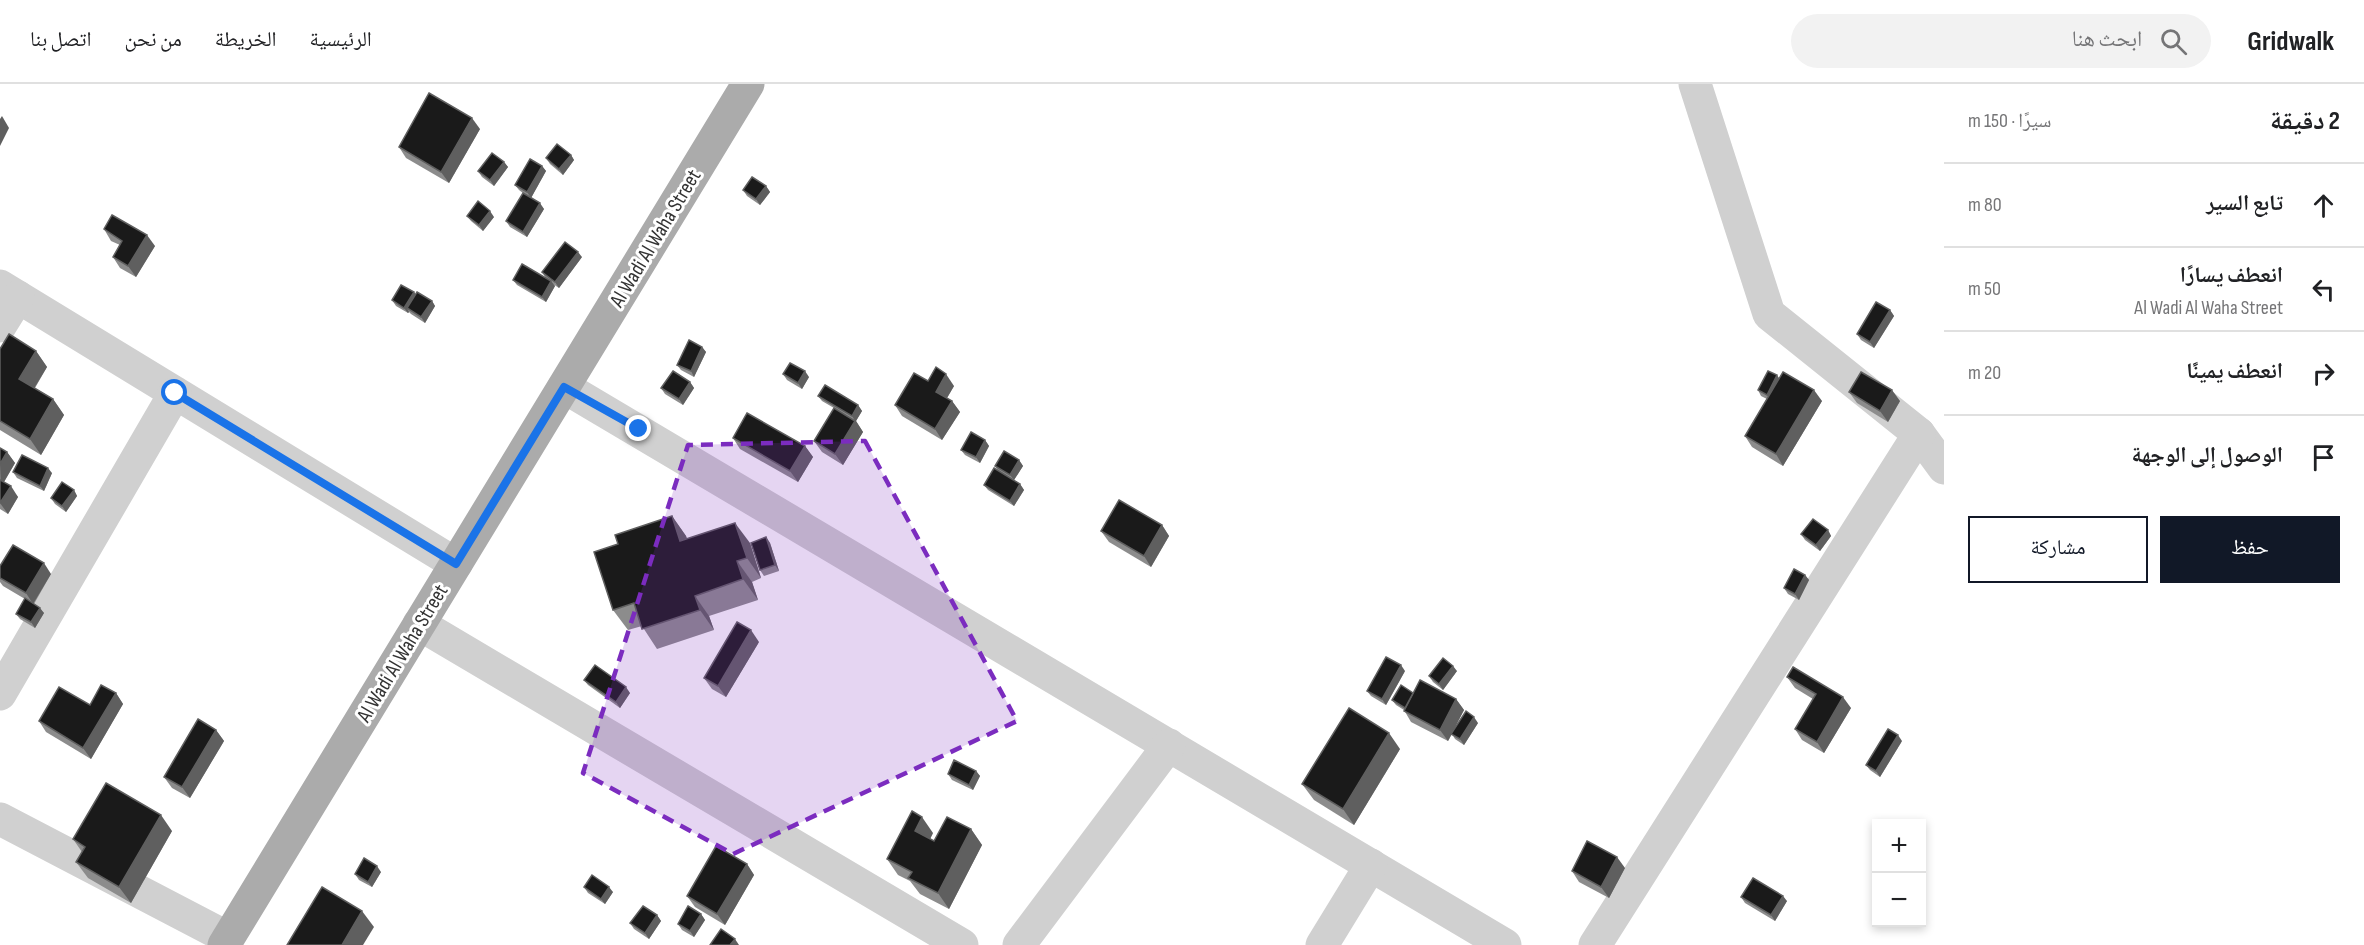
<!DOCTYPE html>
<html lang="ar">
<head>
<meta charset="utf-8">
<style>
	:root { --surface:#fff; --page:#f2f2f2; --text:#202124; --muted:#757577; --line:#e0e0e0; --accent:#111827 }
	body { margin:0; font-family:"Sofia Sans Condensed","Noto Naskh Arabic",sans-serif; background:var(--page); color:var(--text); direction:rtl }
	.controls { position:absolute; right:18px; bottom:18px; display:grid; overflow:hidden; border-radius:0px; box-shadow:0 3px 9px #0003 }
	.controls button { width:54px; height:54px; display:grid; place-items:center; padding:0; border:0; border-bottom:2px solid var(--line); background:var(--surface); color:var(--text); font:30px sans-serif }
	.stop { position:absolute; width:18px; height:18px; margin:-14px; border:4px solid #1a73e8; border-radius:50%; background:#fff }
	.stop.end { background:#1a73e8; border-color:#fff; box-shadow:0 2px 6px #0008 }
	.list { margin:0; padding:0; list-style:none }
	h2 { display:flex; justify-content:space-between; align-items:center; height:78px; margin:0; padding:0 24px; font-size:26px }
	h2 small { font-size:20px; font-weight:400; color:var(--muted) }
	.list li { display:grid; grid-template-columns:39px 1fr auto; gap:18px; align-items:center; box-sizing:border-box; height:84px; padding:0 24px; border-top:2px solid var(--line) }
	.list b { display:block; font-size:22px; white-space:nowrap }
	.list p { margin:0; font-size:20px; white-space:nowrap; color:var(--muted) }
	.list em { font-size:20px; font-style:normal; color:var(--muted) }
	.actions { display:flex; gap:12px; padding:18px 24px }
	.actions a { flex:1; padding:14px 0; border:2px solid var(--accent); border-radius:0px; text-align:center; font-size:21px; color:var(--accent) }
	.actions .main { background:var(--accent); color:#fff }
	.icon { flex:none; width:33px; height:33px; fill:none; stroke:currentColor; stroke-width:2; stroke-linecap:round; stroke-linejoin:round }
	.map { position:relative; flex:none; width:1944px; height:861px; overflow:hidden; direction:ltr }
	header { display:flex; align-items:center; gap:36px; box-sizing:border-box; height:84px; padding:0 30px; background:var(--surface); border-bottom:2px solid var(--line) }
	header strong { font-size:28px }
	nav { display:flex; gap:33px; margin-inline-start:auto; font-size:21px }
	.search { width:420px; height:54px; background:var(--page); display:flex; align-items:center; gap:15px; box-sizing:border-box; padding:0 21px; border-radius:33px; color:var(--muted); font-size:22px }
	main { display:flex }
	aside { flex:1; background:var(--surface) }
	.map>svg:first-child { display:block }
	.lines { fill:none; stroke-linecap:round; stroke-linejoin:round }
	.minor { stroke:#d0d0d0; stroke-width:33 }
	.major { stroke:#ababab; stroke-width:33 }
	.wall { fill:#8c8c8c }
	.shaded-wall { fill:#5f5f5f }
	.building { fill:#1a1a1a; stroke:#5f5f5f; stroke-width:1.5 }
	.route { stroke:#1a73e8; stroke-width:8 }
	.marked { fill:#7b2cbf; fill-opacity:0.2; stroke:#7b2cbf; stroke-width:4.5; stroke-dasharray:12 8; stroke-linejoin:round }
	.labels { text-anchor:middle; stroke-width:6; stroke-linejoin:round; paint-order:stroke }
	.street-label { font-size:21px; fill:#333; stroke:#fff }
</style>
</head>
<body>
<header>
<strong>Gridwalk</strong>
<div class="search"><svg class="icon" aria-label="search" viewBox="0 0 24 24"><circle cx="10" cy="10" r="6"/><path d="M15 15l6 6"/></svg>ابحث هنا</div>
<nav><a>الرئيسية</a><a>الخريطة</a><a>من نحن</a><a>اتصل بنا</a></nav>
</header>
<main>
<aside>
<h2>2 دقيقة<small>سيرًا · 150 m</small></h2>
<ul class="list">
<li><svg class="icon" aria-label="ahead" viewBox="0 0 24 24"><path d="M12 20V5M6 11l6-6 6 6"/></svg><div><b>تابع السير</b></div><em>80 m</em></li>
<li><svg class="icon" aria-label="left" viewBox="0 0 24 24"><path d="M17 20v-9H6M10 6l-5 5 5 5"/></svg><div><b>انعطف يسارًا</b><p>Al Wadi Al Waha Street</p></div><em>50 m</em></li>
<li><svg class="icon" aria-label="right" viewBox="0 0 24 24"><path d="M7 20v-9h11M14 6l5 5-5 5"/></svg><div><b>انعطف يمينًا</b></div><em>20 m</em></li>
<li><svg class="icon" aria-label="arrive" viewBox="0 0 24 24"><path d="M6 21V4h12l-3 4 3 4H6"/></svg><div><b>الوصول إلى الوجهة</b></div></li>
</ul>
<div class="actions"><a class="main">حفظ</a><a>مشاركة</a></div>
</aside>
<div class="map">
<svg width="1944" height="861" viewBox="0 0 1944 861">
	<rect width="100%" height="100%" fill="#fff"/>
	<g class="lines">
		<g class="minor">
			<path d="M1695 0 1769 230 1919 350 1944 384"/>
			<path d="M0 202 456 480"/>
			<path d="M0 242 18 213"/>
			<path d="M564 303 1505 861"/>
			<path d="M419 540 962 861"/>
			<path d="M0 610 175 309"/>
			<path d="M0 735 228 854"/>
			<path d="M1019 861 1169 661"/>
			<path d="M1322 861 1371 781"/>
			<path d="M1595 861 1919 350"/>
		</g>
		<path class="major" d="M224 861 748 0"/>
	</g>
	<g class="wall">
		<path d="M480 45 449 99 406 74 399 63Z"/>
		<path d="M571 71 574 76 563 91 550 80 546 74Z"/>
		<path d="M504 78 508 83 494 102 482 93 478 87Z"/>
		<path d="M542 82 546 87 531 114 544 125 527 153 510 143 506 137 523 109 519 106 515 101Z"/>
		<path d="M766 102 770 108 760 121 747 112 743 106Z"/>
		<path d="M467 132 494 133 483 147 471 137Z"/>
		<path d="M104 145 155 162 136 193 120 184 113 173 120 161 111 157Z"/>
		<path d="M582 173 559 204 553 200 555 202 546 218 517 201 513 196 545 193 542 188Z"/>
		<path d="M414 208 415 210 432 217 435 222 425 239 411 230 409 228 408 229 396 222 392 216Z"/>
		<path d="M1890 226 1894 232 1874 264 1861 256 1857 250Z"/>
		<path d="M702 263 706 268 694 293 681 286 677 281Z"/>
		<path d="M0 265 36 267 47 283 35 304 53 315 64 331 41 371 0 346Z"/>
		<path d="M783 290 809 293 802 305 787 296Z"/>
		<path d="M1779 294 1822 317 1783 382 1752 363 1745 352 1767 315 1761 312 1758 306Z"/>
		<path d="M928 297 954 302 947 314 952 317 960 328 942 356 902 332 895 321Z"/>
		<path d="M690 298 694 304 683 321 665 310 661 304Z"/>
		<path d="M1849 308 1900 317 1888 338 1857 319Z"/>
		<path d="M818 312 858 321 862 327 856 337 863 348 843 381 822 368 814 357 834 324 822 317Z"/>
		<path d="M733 354 805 362 813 373 798 398 740 365Z"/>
		<path d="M985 356 989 362 980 379 965 371 961 366Z"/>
		<path d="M0 364 7 368 15 379 4 398 18 413 8 430 0 425Z"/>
		<path d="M1019 376 1023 382 1014 396 1020 400 1024 406 1014 422 988 406 984 401 998 387 995 382Z"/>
		<path d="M13 388 52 389 44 407 17 394Z"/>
		<path d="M74 406 77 412 66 428 55 420 51 414Z"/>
		<path d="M672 432 686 452 687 455 750 459 761 494 752 498 758 516 709 532 714 546 657 565 642 542 628 546 613 526 618 460Z"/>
		<path d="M1162 441 1169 452 1151 483 1109 458 1101 447Z"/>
		<path d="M1828 446 1831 452 1820 467 1805 456 1801 450Z"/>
		<path d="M766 453 770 459 779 487 764 492 760 486Z"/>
		<path d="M0 481 51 490 34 520 44 529 35 544 20 535 16 530 25 515 3 502 0 498Z"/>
		<path d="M1805 491 1809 496 1799 516 1788 510 1784 504Z"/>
		<path d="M759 558 726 613 712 605 704 594Z"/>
		<path d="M1405 587 1386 621 1371 612 1367 607Z"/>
		<path d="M1457 587 1443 606 1433 598 1429 592Z"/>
		<path d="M1787 593 1851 624 1824 669 1802 656 1795 645 1813 615 1795 604Z"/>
		<path d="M584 596 630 609 620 624 588 601Z"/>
		<path d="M116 609 123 620 91 675 46 648 39 637 90 621Z"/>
		<path d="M1413 609 1456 615 1464 626 1455 643 1478 639 1464 661 1455 655 1452 650 1448 657 1411 638 1404 626 1396 621 1392 616Z"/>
		<path d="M216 646 224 657 190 714 172 704 164 693Z"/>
		<path d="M1902 657 1880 693 1870 686 1866 681Z"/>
		<path d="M1400 665 1354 741 1314 716 1302 700Z"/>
		<path d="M976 687 980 692 973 706 952 696 948 690Z"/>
		<path d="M971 745 982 761 949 825 920 810 910 797 898 791 887 775 933 749 930 755 934 757Z"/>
		<path d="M172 747 131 819 88 794 76 778 82 768 73 755Z"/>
		<path d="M747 780 754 791 725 841 695 823 687 812Z"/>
		<path d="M1625 784 1609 814 1579 798 1572 787Z"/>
		<path d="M381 788 372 803 359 796 355 790Z"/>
		<path d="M584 803 613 808 605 820 588 809Z"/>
		<path d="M1741 813 1787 817 1775 837 1745 819Z"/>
		<path d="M701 830 705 836 694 853 682 846 678 840Z"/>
		<path d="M657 831 661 837 649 855 634 845 630 839Z"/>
	</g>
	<g class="shaded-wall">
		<path d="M2 32 9 44 0 62V35Z"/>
		<path d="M472 34 480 45 449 99 441 88Z"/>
		<path d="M571 71 574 76 563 91 559 85Z"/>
		<path d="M504 78 508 83 494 102 490 96Z"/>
		<path d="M542 82 546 87 531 114 527 108Z"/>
		<path d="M766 102 770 108 760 121 756 115Z"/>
		<path d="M540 119 544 125 527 153 523 148Z"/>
		<path d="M490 127 494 133 483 147 479 141Z"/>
		<path d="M147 151 155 162 136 193 128 182Z"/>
		<path d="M578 168 582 173 559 204 555 198Z"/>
		<path d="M551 197 555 202 546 218 542 213Z"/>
		<path d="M414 208 418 214 407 224 409 228 408 229 404 224Z"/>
		<path d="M432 217 435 222 425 239 421 233Z"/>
		<path d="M1890 226 1894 232 1874 264 1870 258Z"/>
		<path d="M702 263 706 268 694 293 691 287Z"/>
		<path d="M36 267 47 283 30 311 19 295Z"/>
		<path d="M805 287 809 293 802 305 798 299Z"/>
		<path d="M946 290 954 302 944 319 936 308Z"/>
		<path d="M1777 291 1781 297 1771 317 1767 311Z"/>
		<path d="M690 298 694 304 683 321 679 315Z"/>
		<path d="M1814 306 1822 317 1783 382 1776 370Z"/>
		<path d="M1892 306 1900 317 1888 338 1880 327Z"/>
		<path d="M53 315 64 331 41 371 30 355Z"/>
		<path d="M952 317 960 328 942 356 935 345Z"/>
		<path d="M858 321 862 327 856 337 863 348 843 381 835 370 855 337 852 332Z"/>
		<path d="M985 356 989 362 980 379 976 373Z"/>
		<path d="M805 362 813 373 798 398 790 387Z"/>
		<path d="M7 368 15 379 1 403 0 380Z"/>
		<path d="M1019 376 1023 382 1014 396 1010 391Z"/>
		<path d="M48 384 52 389 44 407 40 402Z"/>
		<path d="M1020 400 1024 406 1014 422 1010 417Z"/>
		<path d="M11 402 18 413 8 430 0 419Z"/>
		<path d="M74 406 77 412 66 428 62 422Z"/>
		<path d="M672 432 686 452 695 478 680 457Z"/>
		<path d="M735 439 750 459 761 494 747 474Z"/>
		<path d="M1162 441 1169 452 1151 483 1144 472Z"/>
		<path d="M1828 446 1831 452 1820 467 1816 461Z"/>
		<path d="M766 453 770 459 779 487 775 481Z"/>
		<path d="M737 477 752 498 758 516 743 495Z"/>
		<path d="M44 479 51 490 33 520 26 509Z"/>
		<path d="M1805 491 1809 496 1799 516 1795 510Z"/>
		<path d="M695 512 709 532 714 546 700 526Z"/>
		<path d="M40 524 44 529 35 544 31 538Z"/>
		<path d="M751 546 759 558 726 613 718 602Z"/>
		<path d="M1401 581 1405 587 1386 621 1382 615Z"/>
		<path d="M1453 582 1457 587 1443 606 1439 600Z"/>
		<path d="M626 603 630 609 620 624 616 618Z"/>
		<path d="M116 609 123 620 91 675 83 664Z"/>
		<path d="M1843 613 1851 624 1824 669 1817 658Z"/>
		<path d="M1456 615 1464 626 1448 657 1440 646Z"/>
		<path d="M1474 633 1478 639 1464 661 1460 655Z"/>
		<path d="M216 646 224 657 190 714 182 703Z"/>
		<path d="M1389 649 1400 665 1354 741 1343 725Z"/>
		<path d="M1898 651 1902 657 1880 693 1876 687Z"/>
		<path d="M976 687 980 692 973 706 969 701Z"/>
		<path d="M161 731 172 747 131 819 119 803Z"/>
		<path d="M922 733 933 749 926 763 915 747Z"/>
		<path d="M971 745 982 761 949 825 938 809Z"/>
		<path d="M1617 773 1625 784 1609 814 1601 803Z"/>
		<path d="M747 780 754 791 725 841 717 830Z"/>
		<path d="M377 782 381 788 372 803 368 798Z"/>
		<path d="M609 803 613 808 605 820 601 815Z"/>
		<path d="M1783 812 1787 817 1775 837 1771 831Z"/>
		<path d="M362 827 374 843 363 861H342Z"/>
		<path d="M701 830 705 836 694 853 690 847Z"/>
		<path d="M657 831 661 837 649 855 645 849Z"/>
		<path d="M735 855 739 861H730Z"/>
	</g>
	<g class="building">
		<path d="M429 9 472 34 441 88 399 63Z"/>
		<path d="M557 60 571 71 559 85 546 74Z"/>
		<path d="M492 69 504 78 490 96 478 87Z"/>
		<path d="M530 75 542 82 527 108 515 101Z"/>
		<path d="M752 93 766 102 756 115 743 106Z"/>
		<path d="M523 109 540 119 523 148 506 137Z"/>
		<path d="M478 117 490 127 479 141 467 132Z"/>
		<path d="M112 131 147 151 128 182 113 173 122 157 104 145Z"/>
		<path d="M565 158 578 168 555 198 542 188Z"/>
		<path d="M522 180 551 197 542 213 513 196Z"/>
		<path d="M401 201 414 208 404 224 392 216Z"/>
		<path d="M417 208 432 217 421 233 407 224Z"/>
		<path d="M1876 218 1890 226 1870 258 1857 250Z"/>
		<path d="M9 250 36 267 19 295 53 315 30 355 0 337V265Z"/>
		<path d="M689 256 702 263 691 287 677 281Z"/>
		<path d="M790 279 805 287 798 299 783 290Z"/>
		<path d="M936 283 946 290 936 308 952 317 935 345 895 321 914 289 928 297Z"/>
		<path d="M673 287 690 298 679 315 661 304Z"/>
		<path d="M1768 287 1777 291 1767 311 1758 306Z"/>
		<path d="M1783 288 1814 306 1776 370 1745 352Z"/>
		<path d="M1861 288 1892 306 1880 327 1849 308Z"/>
		<path d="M825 301 858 321 852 332 818 312Z"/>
		<path d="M834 324 855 337 835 370 814 357Z"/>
		<path d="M747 329 805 362 790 387 733 354Z"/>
		<path d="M971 348 985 356 976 373 961 366Z"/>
		<path d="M0 364 7 368 0 380Z"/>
		<path d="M1004 367 1019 376 1010 391 995 382Z"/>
		<path d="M22 371 48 384 40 402 13 388Z"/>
		<path d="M994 384 1020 400 1010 417 984 401Z"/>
		<path d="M0 396 11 402 0 419Z"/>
		<path d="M62 398 74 406 62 422 51 414Z"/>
		<path d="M1119 416 1162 441 1144 472 1101 447Z"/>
		<path d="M672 432 680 457 735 439 747 474 737 477 743 495 695 512 700 526 642 545 634 519 613 526 594 468 618 460 615 451Z"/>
		<path d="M1813 435 1828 446 1816 461 1801 450Z"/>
		<path d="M766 453 775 481 760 486 751 459Z"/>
		<path d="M13 461 44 479 26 509 0 494V482Z"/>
		<path d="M1794 485 1805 491 1795 510 1784 504Z"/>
		<path d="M25 514 40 524 31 538 16 530Z"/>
		<path d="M737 538 751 546 718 602 704 594Z"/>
		<path d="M1386 573 1401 581 1382 615 1367 607Z"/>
		<path d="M1443 574 1453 582 1439 600 1429 592Z"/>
		<path d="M595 581 626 603 616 618 584 596Z"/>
		<path d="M1793 583 1843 613 1817 658 1795 645 1816 610 1787 593Z"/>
		<path d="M1420 596 1456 615 1440 646 1404 627Z"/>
		<path d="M101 601 116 609 83 664 39 637 59 603 90 621Z"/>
		<path d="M1401 601 1413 609 1405 624 1392 616Z"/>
		<path d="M1349 624 1389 649 1343 725 1302 700Z"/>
		<path d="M1466 627 1474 633 1460 655 1451 650Z"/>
		<path d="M198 635 216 646 182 703 164 693Z"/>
		<path d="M1888 645 1898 651 1876 687 1866 681Z"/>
		<path d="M954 676 976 687 969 701 948 690Z"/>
		<path d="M106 699 161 731 119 803 76 778 85 763 73 755Z"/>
		<path d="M912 727 922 733 915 747 934 757 947 733 971 745 938 809 908 794 912 788 887 775Z"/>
		<path d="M1587 757 1617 773 1601 803 1572 787Z"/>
		<path d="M716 762 747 780 717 830 687 812Z"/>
		<path d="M364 774 377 782 368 798 355 790Z"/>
		<path d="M592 791 609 803 601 815 584 803Z"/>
		<path d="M1753 794 1783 812 1771 831 1741 813Z"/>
		<path d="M322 803 362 827 342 861H287Z"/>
		<path d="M643 822 657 831 645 849 630 839Z"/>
		<path d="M688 822 701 830 690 847 678 840Z"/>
		<path d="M721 845 735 855 730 861H710Z"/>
	</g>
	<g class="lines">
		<path class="route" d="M175 309 456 480 564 303 639 345"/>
	</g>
	<path class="marked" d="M865 357 1017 637 733 770 583 689 688 361Z"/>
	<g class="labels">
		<g class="street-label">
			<text transform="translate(655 154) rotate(-59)" y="7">Al Wadi Al Waha Street</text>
			<text transform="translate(402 569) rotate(-59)" y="7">Al Wadi Al Waha Street</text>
		</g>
	</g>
</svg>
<div class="controls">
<button>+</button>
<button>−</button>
</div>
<div class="stop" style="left:175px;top:309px"></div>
<div class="stop end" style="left:639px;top:345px"></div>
</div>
</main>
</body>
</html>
